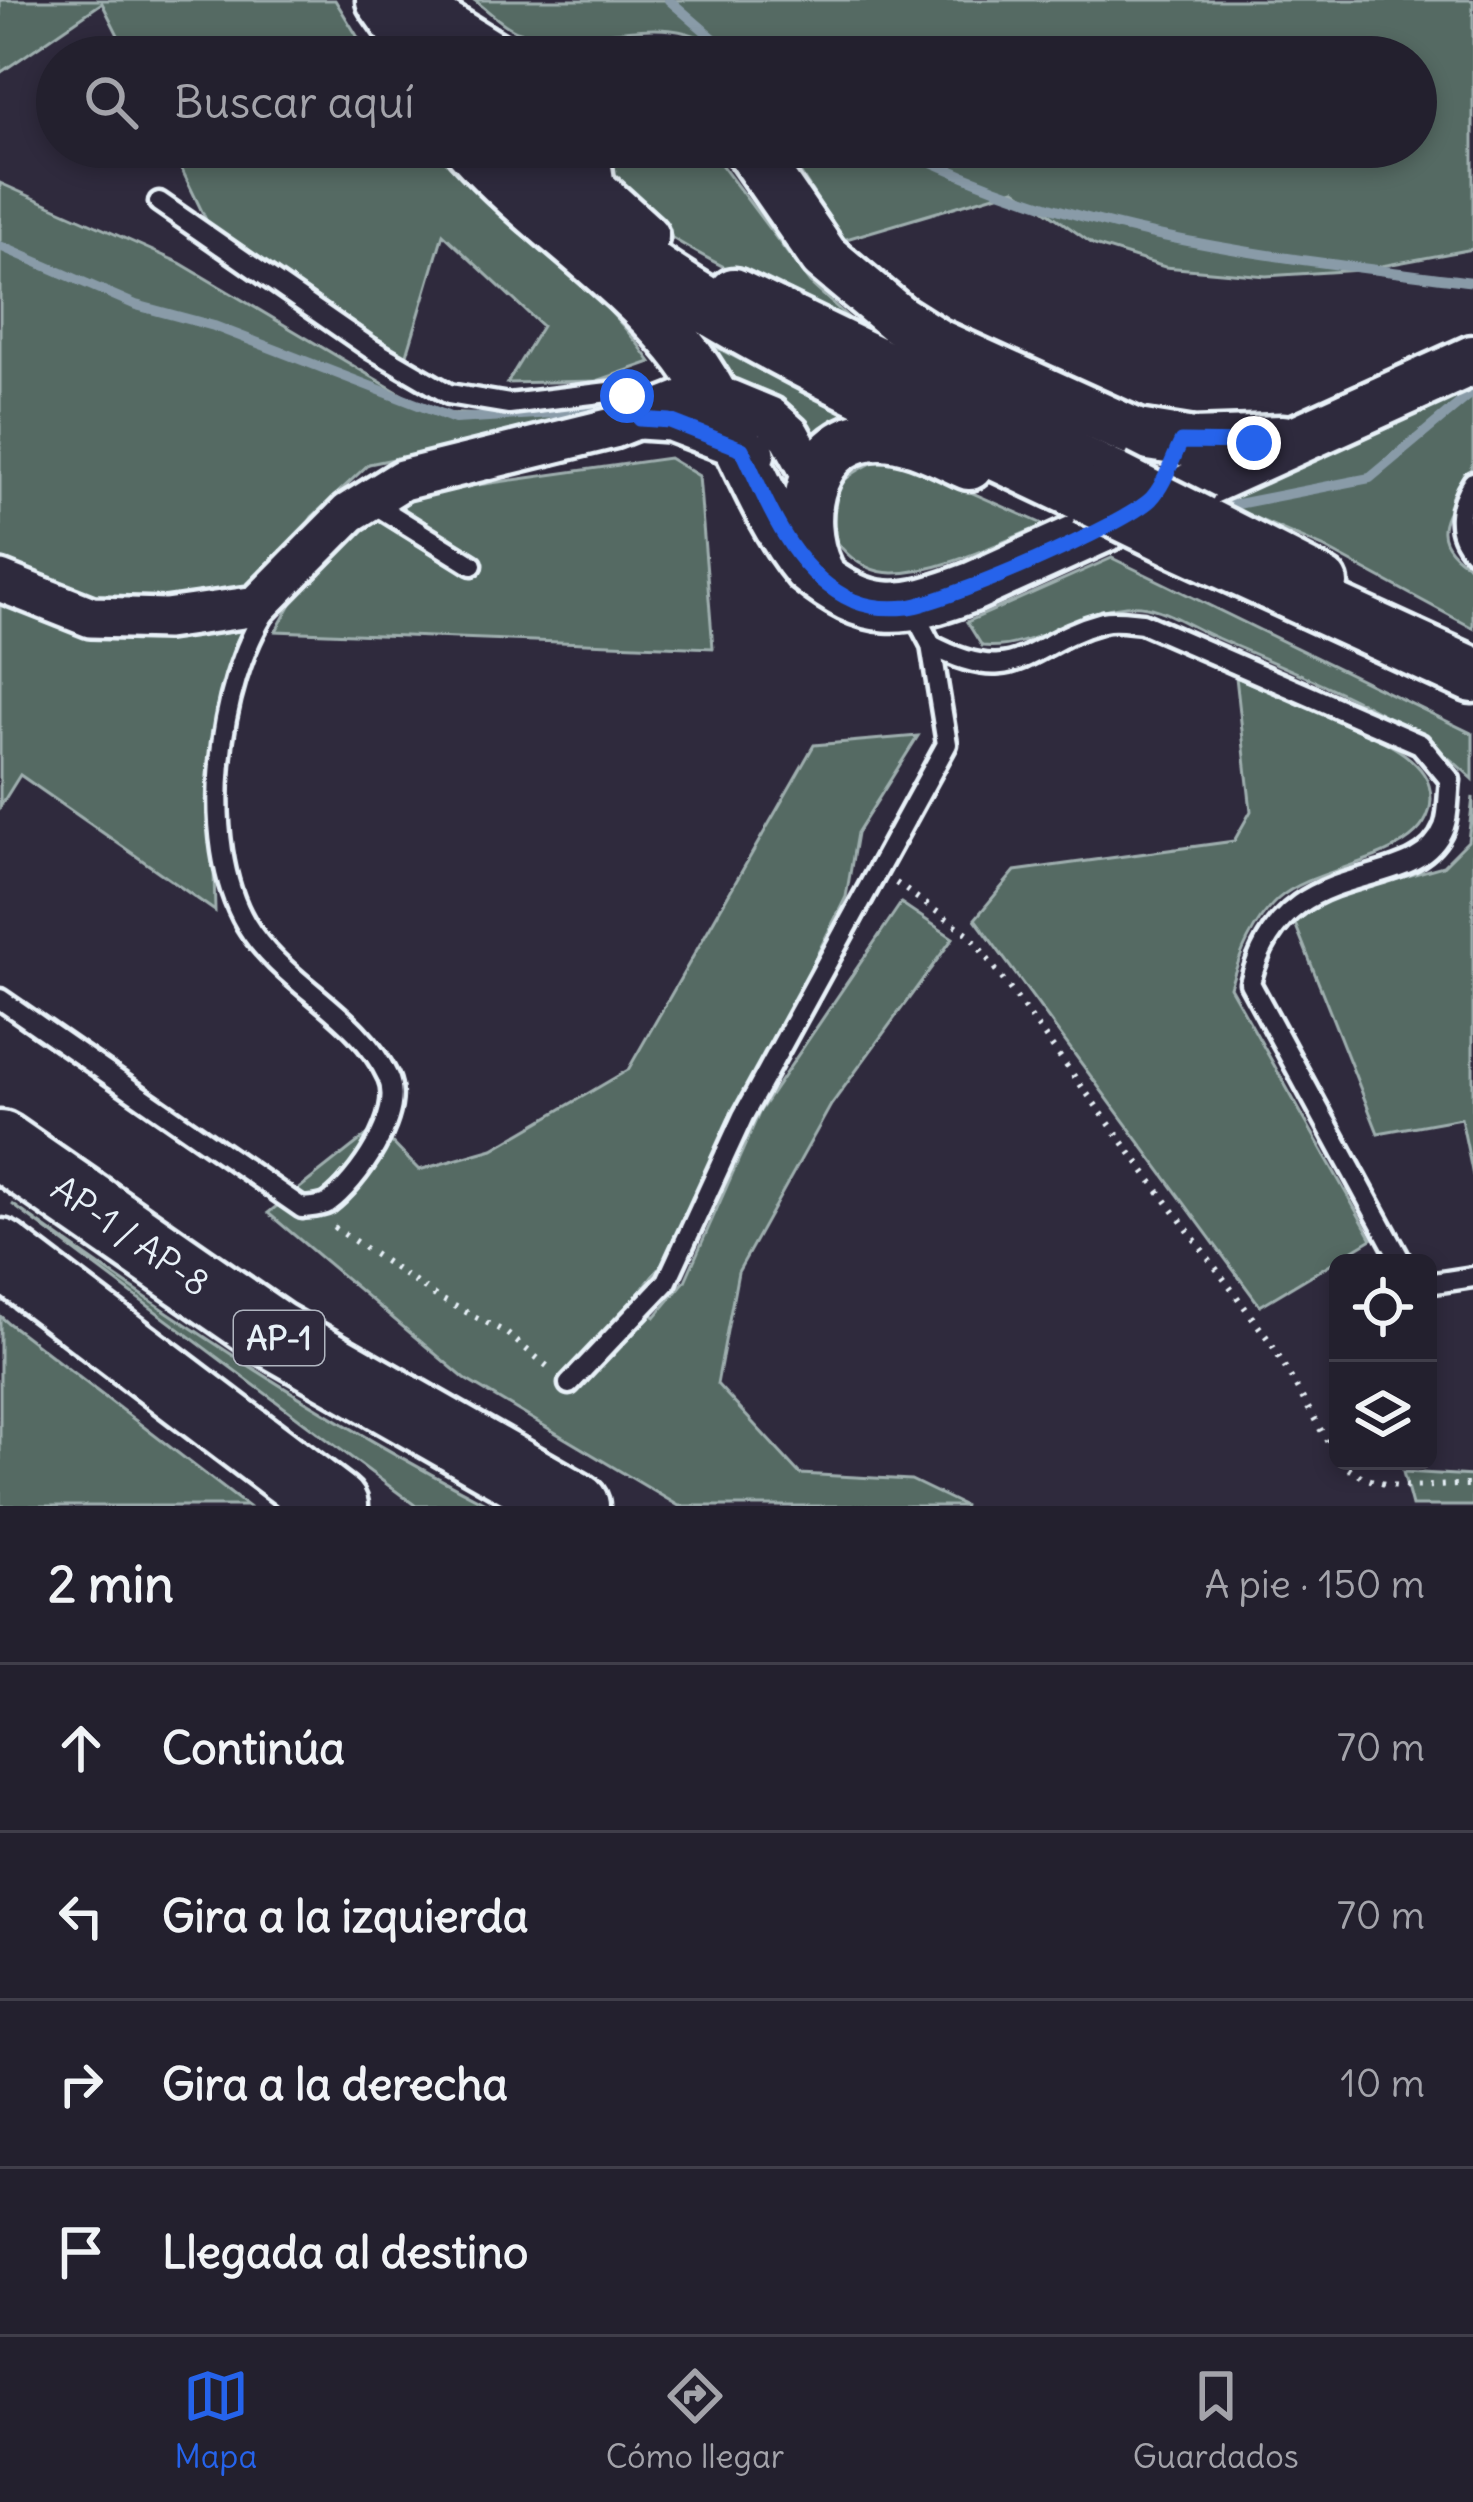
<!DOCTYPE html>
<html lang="es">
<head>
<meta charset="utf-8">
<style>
	:root { --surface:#23202e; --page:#2f2d3a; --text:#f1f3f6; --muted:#a3a3aa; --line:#403e4a; --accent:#2563eb }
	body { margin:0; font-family:Delius,sans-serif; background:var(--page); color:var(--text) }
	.controls { position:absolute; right:36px; bottom:36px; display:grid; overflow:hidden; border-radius:18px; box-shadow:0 6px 18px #0003 }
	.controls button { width:108px; height:108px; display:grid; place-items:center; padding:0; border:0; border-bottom:3px solid var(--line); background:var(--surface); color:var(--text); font:60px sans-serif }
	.stop { position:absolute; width:36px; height:36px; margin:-27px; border:9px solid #2563eb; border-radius:50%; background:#fff }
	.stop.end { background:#2563eb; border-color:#fff; box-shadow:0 3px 12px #0008 }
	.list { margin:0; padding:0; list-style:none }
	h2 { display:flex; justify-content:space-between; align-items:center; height:156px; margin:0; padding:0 48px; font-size:51px }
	h2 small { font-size:39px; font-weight:400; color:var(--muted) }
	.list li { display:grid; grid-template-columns:78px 1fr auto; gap:36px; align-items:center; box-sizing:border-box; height:168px; padding:0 48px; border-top:3px solid var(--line) }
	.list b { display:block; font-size:45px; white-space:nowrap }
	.list em { font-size:39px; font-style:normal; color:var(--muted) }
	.icon { flex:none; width:66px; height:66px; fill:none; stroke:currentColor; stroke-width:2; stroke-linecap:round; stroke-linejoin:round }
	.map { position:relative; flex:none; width:1473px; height:1506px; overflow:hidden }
	.search { position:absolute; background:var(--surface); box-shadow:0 6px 18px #0003; left:36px; right:36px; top:36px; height:132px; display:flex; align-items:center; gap:30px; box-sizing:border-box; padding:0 42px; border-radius:66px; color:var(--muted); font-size:45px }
	.sheet { height:828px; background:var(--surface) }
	nav { display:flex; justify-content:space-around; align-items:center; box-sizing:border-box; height:168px; border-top:3px solid var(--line); background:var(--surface); font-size:33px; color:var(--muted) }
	nav a { display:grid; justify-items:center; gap:6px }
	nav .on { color:var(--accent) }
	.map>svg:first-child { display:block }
	.green { fill:#546a64; stroke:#9eaeae; stroke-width:3 }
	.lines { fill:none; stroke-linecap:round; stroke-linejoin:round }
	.stream { stroke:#899ba8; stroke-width:10 }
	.service-casing { stroke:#e8f1f8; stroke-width:27 }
	.minor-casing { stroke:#e8f1f8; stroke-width:48 }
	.tertiary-casing { stroke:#e8f1f8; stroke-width:57 }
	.secondary-casing { stroke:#e8f1f8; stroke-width:63 }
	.motorway-casing { stroke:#e8f1f8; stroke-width:75 }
	.path { stroke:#e8f1f8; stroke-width:6; stroke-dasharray:3 9; stroke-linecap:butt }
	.service { stroke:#2f2a3d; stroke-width:18 }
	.minor { stroke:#2f2a3d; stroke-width:39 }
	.tertiary { stroke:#2f2a3d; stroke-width:48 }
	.secondary { stroke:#2f2a3d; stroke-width:54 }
	.motorway { stroke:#2f2a3d; stroke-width:66 }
	.tertiary-bridge-casing { stroke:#e8f1f8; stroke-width:57; stroke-linecap:butt }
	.secondary-bridge-casing { stroke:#e8f1f8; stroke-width:63; stroke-linecap:butt }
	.tertiary-bridge { stroke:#2f2a3d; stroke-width:48 }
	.secondary-bridge { stroke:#2f2a3d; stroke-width:54 }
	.route { stroke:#2563eb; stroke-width:15 }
	.labels { text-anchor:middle; stroke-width:12; stroke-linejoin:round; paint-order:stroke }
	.shield { fill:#2f2a3d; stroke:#b0b5c0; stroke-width:3 }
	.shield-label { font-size:33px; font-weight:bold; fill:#e8f1f8 }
	.street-label { font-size:36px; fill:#e8f1f8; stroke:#2f2a3d }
</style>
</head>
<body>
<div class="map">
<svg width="1473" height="1506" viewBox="0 0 1473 1506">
	<rect width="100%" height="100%" fill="#2f2a3d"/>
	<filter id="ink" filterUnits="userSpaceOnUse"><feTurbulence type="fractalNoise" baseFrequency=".00833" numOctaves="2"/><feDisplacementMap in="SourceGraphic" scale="24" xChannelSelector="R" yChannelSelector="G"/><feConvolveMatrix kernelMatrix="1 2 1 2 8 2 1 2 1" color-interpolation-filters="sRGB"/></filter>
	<g filter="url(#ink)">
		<g class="green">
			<path d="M0 0H335L370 57H129L102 3 0 73Z"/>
			<path d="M474 0H1473V249L1360 270 1266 276 1165 267 1094 245 1015 189 843 240 784 147H1416V57H732C664 0 601 51 520 32 505 28 487 9 474 0Z"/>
			<path d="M171 147H436C505 222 594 279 651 362L597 381 507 383 542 326 443 234 406 358 207 222Z"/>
			<path d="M612 147H708L810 283 862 330C808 306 646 240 618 192 610 178 609 162 612 147Z"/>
			<path d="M0 183 180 263 433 413 597 418 369 464 312 517 236 642 211 749 215 911 20 775 0 807Z"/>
			<path d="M692 335 854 418 816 443 724 385Z"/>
			<path d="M1473 382C1473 406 1473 438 1473 461 1464 503 1410 531 1473 568V628L1323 547 1218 502Z"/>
			<path d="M887 455 1045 525C999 542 944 572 894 573 856 574 812 532 835 492 845 474 869 465 887 455Z"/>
			<path d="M669 458 699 476 713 648 276 631 304 580 344 533 399 496Z"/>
			<path d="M1112 558 1473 734V779C1400 710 1307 678 1217 638 1194 629 1164 608 1140 606 1083 602 1038 652 982 646L967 622Z"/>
			<path d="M1236 677C1284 699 1364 725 1404 754 1420 766 1431 779 1431 799 1430 862 1319 862 1278 899 1252 923 1240 954 1230 987L1372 1239 1260 1306 975 919 1015 871 1234 841 1251 811Z"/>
			<path d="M918 736 857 833 846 897 660 1267 636 1297 655 1317 685 1281 760 1111 901 903 953 938 831 1105 738 1272 717 1384 800 1474 911 1480 965 1506H679L465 1379 268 1213 377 1127 419 1170 493 1149 628 1070 814 745Z"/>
			<path d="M1473 797V1176L1461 1118 1378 1133 1294 921 1334 897 1443 866 1468 841Z"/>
			<path d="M12 1204C166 1314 322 1419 491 1506H416Z"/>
			<path d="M0 1316 7 1322 247 1506H0Z"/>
			<path d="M1403 1472 1473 1476V1506H1412Z"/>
		</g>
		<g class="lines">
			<g class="stream">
				<path d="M669 0 735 57"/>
				<path d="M901 147C1080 239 1276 257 1473 282"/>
				<path d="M0 246 136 305 214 326 455 419 604 410"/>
				<path d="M1217 508 1370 478 1473 392"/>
			</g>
			<g class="service-casing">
				<g id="service">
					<path d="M159 202 370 348 449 394 509 404 617 391 627 396 639 418"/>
					<path d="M1473 482C1458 504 1453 530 1473 551"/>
					<path d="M369 501 472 565"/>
					<path d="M931 645C1020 692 1027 642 1103 622 1115 619 1130 622 1142 623L1420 744 1450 780C1448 794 1449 814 1444 827 1415 901 1284 846 1250 983L1402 1263"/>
					<path d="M0 999 302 1208C310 1207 321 1207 328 1203 357 1182 405 1114 388 1077 359 1014 281 983 246 924 198 843 217 683 268 608"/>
					<path d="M1428 1284 1473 1277"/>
					<path d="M569 1384 667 1281 743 1116 947 744 931 645 912 609"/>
				</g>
			</g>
			<g class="minor-casing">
				<g id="minor">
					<path d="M640 419 670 421 755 453"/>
					<path d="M0 581 91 617 166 619 257 606 349 513 402 480 613 428 689 398 729 400 770 417 790 435 813 477"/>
				</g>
			</g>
			<g class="tertiary-casing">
				<g id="tertiary">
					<path d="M421 0 438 22 494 57"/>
					<path d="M469 147C533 218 617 270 678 344 734 411 753 502 808 569 868 618 901 614 972 587L1473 360"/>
					<path d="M584 147 590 188 644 237"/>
					<path d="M748 147 824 257 898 319 936 343 1137 434 1193 443 1283 440"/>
					<path d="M734 293 1115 477"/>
					<path d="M1202 521 1323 583"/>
					<path d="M818 570C793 517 810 435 880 435 910 435 942 453 969 465"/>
				</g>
			</g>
			<g class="secondary-casing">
				<g id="secondary">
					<path d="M384 0 424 57"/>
					<path d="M502 147C663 312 882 396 1086 495"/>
					<path d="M1176 539 1473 675"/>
				</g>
			</g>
			<g class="motorway-casing">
				<g id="motorway">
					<path id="s1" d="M0 1145 273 1334 575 1506"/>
					<path d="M0 1253 334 1506"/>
				</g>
			</g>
			<g class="path">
				<path d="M533 50 690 57"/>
				<path d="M896 883 970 935 1271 1343 1338 1460"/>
				<path d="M334 1227 437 1297 505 1332 552 1370"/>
				<path d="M1339 1461C1380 1497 1423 1484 1473 1485"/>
			</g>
			<use href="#service" class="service"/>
			<use href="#minor" class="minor"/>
			<use href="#tertiary" class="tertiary"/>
			<use href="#secondary" class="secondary"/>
			<use href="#motorway" class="motorway"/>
			<g class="tertiary-bridge-casing">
				<path id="tertiary-bridge" d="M1115 477 1202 521"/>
			</g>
			<g class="secondary-bridge-casing">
				<path id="secondary-bridge" d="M1086 495 1176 539"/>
			</g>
			<use href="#tertiary-bridge" class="tertiary-bridge"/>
			<use href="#secondary-bridge" class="secondary-bridge"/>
		</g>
	</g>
	<g class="lines" filter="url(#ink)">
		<path class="route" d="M627 396 640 419 670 421 742 449C769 506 792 573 854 601 871 608 889 609 908 607 949 601 1123 526 1151 499 1165 484 1172 460 1181 442L1254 443"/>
	</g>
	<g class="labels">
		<rect class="shield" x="234" y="1311" width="90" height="54" rx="9"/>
		<g class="shield-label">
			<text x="279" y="1350">AP-1</text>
		</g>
		<g class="street-label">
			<text dy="13" stroke="none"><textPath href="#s1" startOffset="159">AP-1 / AP-8</textPath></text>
		</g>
	</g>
</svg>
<div class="controls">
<button><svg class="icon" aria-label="locate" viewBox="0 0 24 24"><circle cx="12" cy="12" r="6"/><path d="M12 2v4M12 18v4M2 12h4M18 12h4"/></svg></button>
<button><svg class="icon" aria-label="layers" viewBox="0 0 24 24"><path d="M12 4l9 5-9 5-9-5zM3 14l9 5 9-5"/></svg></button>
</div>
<div class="stop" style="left:627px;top:396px"></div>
<div class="stop end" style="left:1254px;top:443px"></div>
<div class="search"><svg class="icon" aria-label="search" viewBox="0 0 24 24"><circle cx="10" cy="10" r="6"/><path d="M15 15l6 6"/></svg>Buscar aquí</div>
</div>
<section class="sheet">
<h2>2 min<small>A pie · 150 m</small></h2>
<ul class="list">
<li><svg class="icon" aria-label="ahead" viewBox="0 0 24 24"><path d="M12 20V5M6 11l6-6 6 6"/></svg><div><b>Continúa</b></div><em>70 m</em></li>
<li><svg class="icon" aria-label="left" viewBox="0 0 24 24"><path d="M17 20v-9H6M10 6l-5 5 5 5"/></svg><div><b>Gira a la izquierda</b></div><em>70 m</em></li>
<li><svg class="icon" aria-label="right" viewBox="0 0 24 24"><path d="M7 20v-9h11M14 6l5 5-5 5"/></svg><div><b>Gira a la derecha</b></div><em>10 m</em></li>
<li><svg class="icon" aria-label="arrive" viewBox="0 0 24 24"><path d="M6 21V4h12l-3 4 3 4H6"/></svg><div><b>Llegada al destino</b></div></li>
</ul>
</section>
<nav>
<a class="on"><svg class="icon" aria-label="map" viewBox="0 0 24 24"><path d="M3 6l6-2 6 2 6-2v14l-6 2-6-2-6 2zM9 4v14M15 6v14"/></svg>Mapa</a>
<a><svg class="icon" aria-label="directions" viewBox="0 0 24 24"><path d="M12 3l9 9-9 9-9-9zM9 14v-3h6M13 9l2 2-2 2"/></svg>Cómo llegar</a>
<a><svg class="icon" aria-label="saved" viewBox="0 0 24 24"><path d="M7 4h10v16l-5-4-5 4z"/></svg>Guardados</a>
</nav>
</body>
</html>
